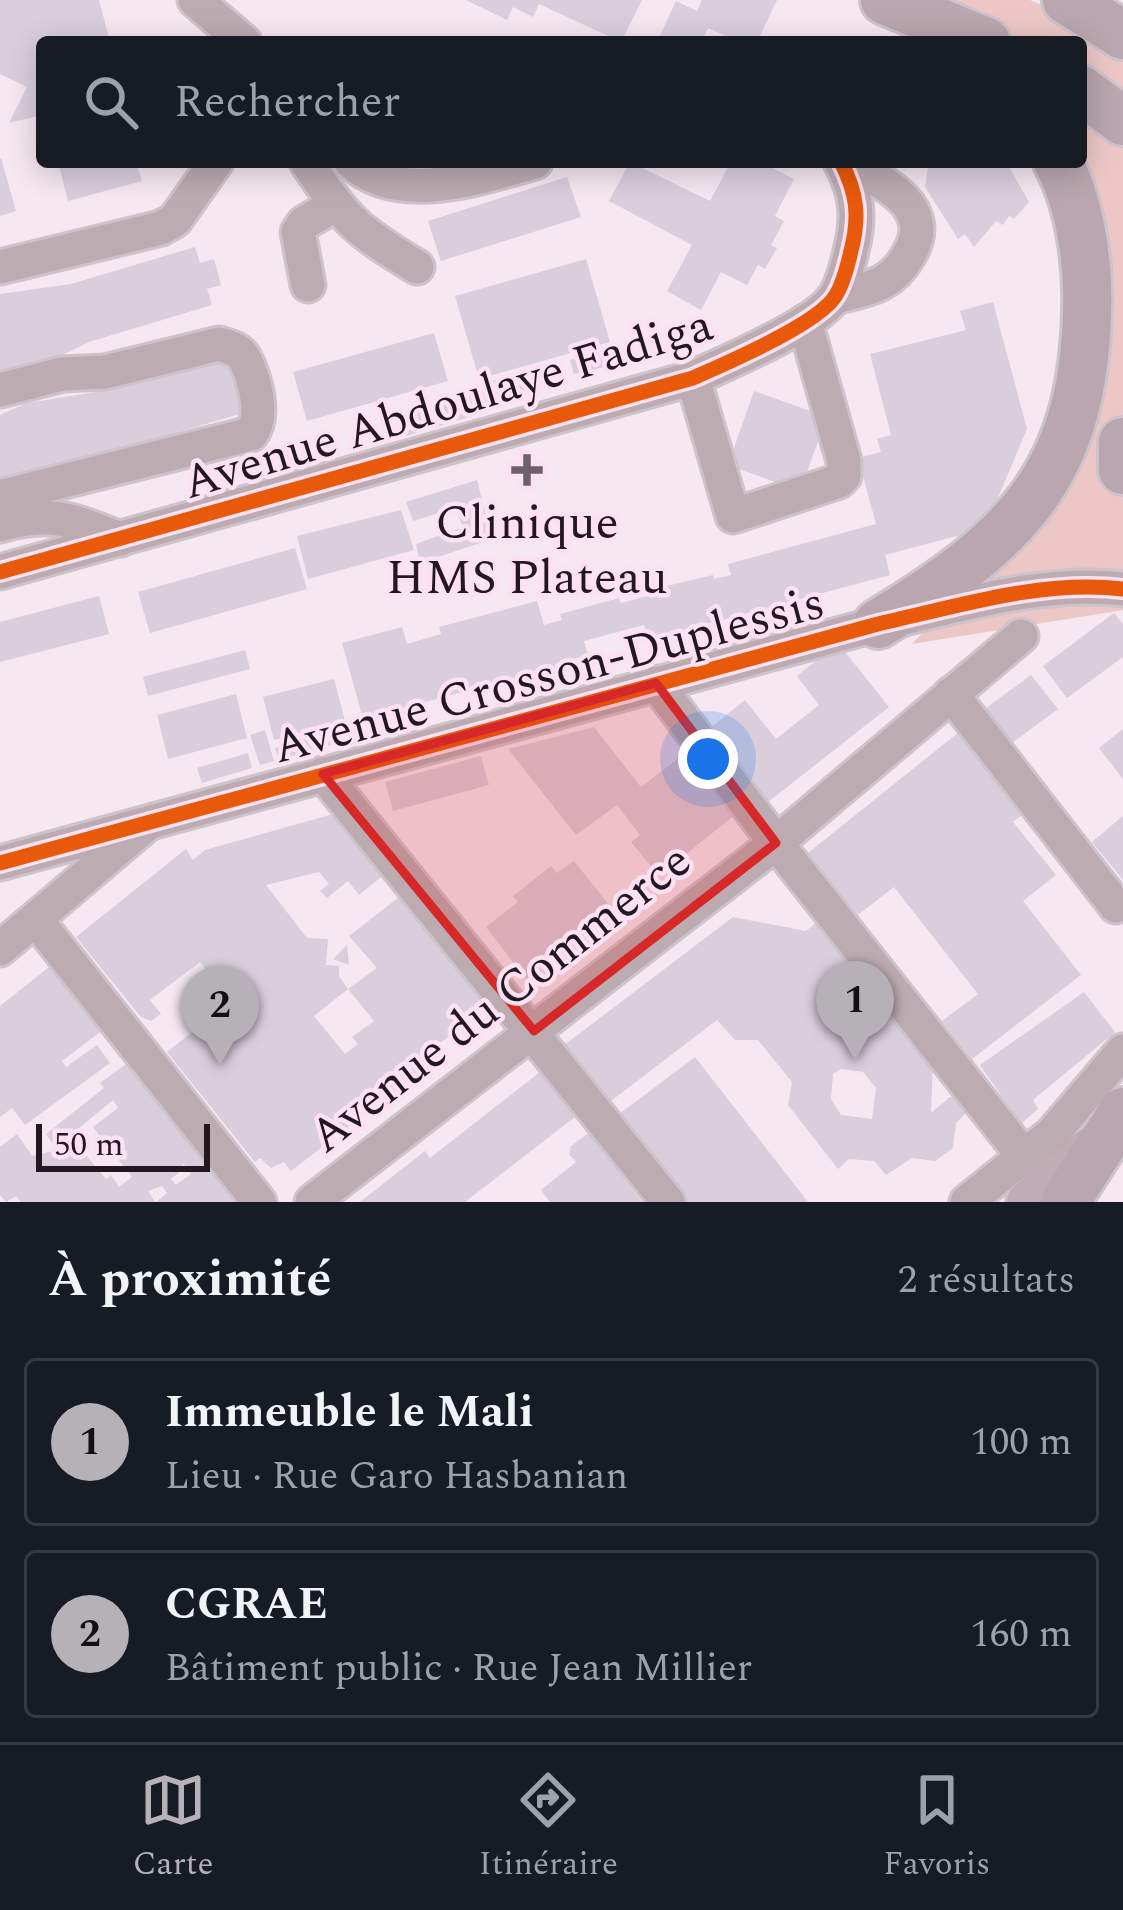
<!DOCTYPE html>
<html lang="fr">
<head>
<meta charset="utf-8">
<style>
	:root { --surface:#171b24; --page:#20242c; --text:#f1f3f6; --muted:#9ea1a6; --line:#363941; --accent:#b6b1b7 }
	body { margin:0; font-family:Spectral,serif; background:var(--page); color:var(--text) }
	.scale { position:absolute; left:36px; bottom:30px; width:174px; box-sizing:border-box; padding-left:12px; border:6px solid #241820; border-top:0; font-size:33px; line-height:42px; white-space:nowrap; color:#241820; -webkit-text-stroke:9px #fce1f3; paint-order:stroke }
	.you { position:absolute; left:708px; top:759px; width:42px; height:42px; margin:-30px; border:9px solid #fff; border-radius:50%; background:#1a73e8; box-shadow:0 0 0 18px #1a73e833 }
	.badge { display:grid; place-items:center; width:78px; height:78px; border-radius:50%; background:var(--accent); color:#111; font-size:39px; font-weight:700 }
	.pin { position:absolute; translate:-50% -99px; filter:drop-shadow(0 3px 6px #0008) }
	.pin::after { content:''; position:absolute; top:63px; width:42px; height:36px; background:inherit; clip-path:polygon(0 0,100% 0,50% 100%) }
	.list { margin:0; padding:0; list-style:none }
	h2 { display:flex; justify-content:space-between; align-items:center; height:156px; margin:0; padding:0 48px; font-size:51px }
	h2 small { font-size:39px; font-weight:400; color:var(--muted) }
	.list li { display:grid; grid-template-columns:78px 1fr auto; gap:36px; align-items:center; box-sizing:border-box; height:168px; margin:0 24px 24px; padding:0 24px; border:3px solid var(--line); border-radius:12px }
	.list b { display:block; font-size:45px; white-space:nowrap }
	.list p { margin:0; font-size:39px; white-space:nowrap; color:var(--muted) }
	.list em { font-size:39px; font-style:normal; color:var(--muted) }
	.icon { flex:none; width:66px; height:66px; fill:none; stroke:currentColor; stroke-width:2; stroke-linecap:round; stroke-linejoin:round }
	.map { position:relative; flex:none; width:1123px; height:1202px; overflow:hidden }
	.search { position:absolute; background:var(--surface); box-shadow:0 6px 30px #0003; left:36px; right:36px; top:36px; height:132px; display:flex; align-items:center; gap:30px; box-sizing:border-box; padding:0 42px; border-radius:12px; color:var(--muted); font-size:45px }
	.sheet { height:540px; background:var(--surface) }
	nav { display:flex; justify-content:space-around; align-items:center; box-sizing:border-box; height:168px; border-top:3px solid var(--line); background:var(--surface); font-size:33px; color:var(--muted) }
	nav a { display:grid; justify-items:center; gap:6px }
	nav .on { color:var(--accent) }
	.map>svg:first-child { display:block }
	.green { fill:#ecc7c6 }
	.building { fill:#dacedc; fill-rule:evenodd }
	.lines { fill:none; stroke-linecap:round; stroke-linejoin:round }
	.minor-casing { stroke:#cfc3cb; stroke-width:39 }
	.major-casing { stroke:#cfc3cb; stroke-width:48 }
	.highway-casing { stroke:#cfc3cb; stroke-width:54 }
	.minor { stroke:#bcabb0; stroke-width:33 }
	.major { stroke:#bfacb5; stroke-width:42 }
	.highway { stroke:#b9a6ae; stroke-width:48 }
	.cycleway-casing { stroke:#fce1f3; stroke-width:22 }
	.cycleway { stroke:#e8590c; stroke-width:15 }
	.marked { fill:#d62828; fill-opacity:0.2; stroke:#d62828; stroke-width:9; stroke-linejoin:round }
	.poi-dot { fill:#6e6069; stroke:#fce1f3; stroke-width:4.5 }
	.labels { text-anchor:middle; stroke-width:9; stroke-linejoin:round; paint-order:stroke }
	.street-label { font-size:48px; fill:#241820; stroke:#fce1f3 }
	.poi-label { font-size:48px; fill:#241820; stroke:#fce1f3 }
</style>
</head>
<body>
<div class="map">
<svg width="1123" height="1202" viewBox="0 0 1123 1202">
	<rect width="100%" height="100%" fill="#f6e7f1"/>
	<path class="green" d="M940 0H1030L1064 14 1123 51V610L912 644 1057 488 1081 162V42H989Z"/>
	<g class="building">
		<path d="M0 0H99L110 42H42V115L9 123 27 87 0 74Z"/>
		<path d="M466 0H642L621 42 539 4 533 17 513 7 507 20Z"/>
		<path d="M702 0H777L757 42H739L708 28 701 42H657L676 1 697 11Z"/>
		<path d="M1 158 16 211 0 216V159Z"/>
		<path d="M58 162H148V164L137 166 142 181 68 201Z"/>
		<path d="M630 162 710 201 731 162H761L794 179 775 216 784 221 771 245 777 248 765 269 758 265 747 285 721 272 701 310 667 291 692 245 609 201Z"/>
		<path d="M1006 162 1029 202 1014 219 1009 216 1003 225 996 221 974 247 965 234 958 239 925 187 928 167 935 163Z"/>
		<path d="M567 177 581 217 441 261 428 221Z"/>
		<path d="M195 247 200 263 214 259 221 285 207 289 212 305 89 342 42 365 0 374V294L71 284Z"/>
		<path d="M586 259 610 342 479 379 455 296Z"/>
		<path d="M993 302 1027 429 997 500 972 532 885 555 890 575 647 640 644 625 584 641 588 655 555 664V667L363 719 342 643 402 627 407 644 441 634 439 627 537 601 544 625 562 620 560 614 619 598 621 603 655 594 654 589 713 575 714 579 731 575 728 564 876 524 858 458 881 452 877 439 891 435 870 354 966 330 960 311Z"/>
		<path d="M434 333 448 381 307 421 293 372Z"/>
		<path d="M600 353 604 367 574 374 570 360Z"/>
		<path d="M225 355 230 372 244 367 252 393 238 397 243 413 119 450 96 463 0 483V415L27 403 102 391Z"/>
		<path d="M522 374 527 392 497 400 492 381Z"/>
		<path d="M487 391 493 410 406 436 400 418Z"/>
		<path d="M754 391 827 417 800 491 728 465Z"/>
		<path d="M477 480 492 539 420 563 416 544 463 527 455 508 413 521 406 502Z"/>
		<path d="M401 510 414 550 308 579 297 536Z"/>
		<path d="M295 548 307 589 150 633 138 592Z"/>
		<path d="M99 596 109 634 0 662V622Z"/>
		<path d="M1114 613 1123 624V657L1067 698 1043 666Z"/>
		<path d="M838 643 889 707 763 806 705 732 745 700 776 739 819 705 797 676Z"/>
		<path d="M245 650 250 669 148 696 143 677Z"/>
		<path d="M1031 675 1058 709 1012 743 986 708Z"/>
		<path d="M334 679 345 721 274 740 263 697Z"/>
		<path d="M236 694 247 738 168 759 157 715Z"/>
		<path d="M969 724 1027 811 1013 822 1056 875 1023 901 1081 975 972 1059 942 1021 978 994 894 887 858 915 808 853Z"/>
		<path d="M352 726 355 738 278 760 275 748Z"/>
		<path d="M594 727 641 787 688 751 736 814 659 876 631 842 640 835 617 805 576 835 508 749Z"/>
		<path d="M1123 729V779L1099 748Z"/>
		<path d="M265 730 274 761 260 765 250 735Z"/>
		<path d="M248 753 252 768 202 783 197 768Z"/>
		<path d="M481 756 489 785 393 811 385 782Z"/>
		<path d="M337 813 386 873 359 895 348 881 327 898 320 891 329 884 319 872 266 885 307 938 328 939 326 965 339 966V976L348 989 314 1016 345 1054 358 1044 352 1037 374 1021 348 989 377 968 349 936 403 894 491 1004 431 1050 437 1059 291 1171 284 1162 271 1168 260 1158 255 1162 167 1052 215 1014 212 1012 223 1000V992L200 962 150 1000 161 1014 151 1021 141 1017 76 937 186 849 193 860 205 850Z"/>
		<path d="M1123 816V880L1092 842Z"/>
		<path d="M574 861 614 911 526 979 486 927 518 902 513 896 551 866 557 873Z"/>
		<path d="M733 917 806 931 821 919 933 1062 931 1113 950 1097H959L966 1105V1113L956 1123 953 1148 935 1161 912 1158 886 1175 874 1161 849 1159 838 1169 788 1105 792 1082 758 1040H735L717 1020 607 1104 563 1046ZM841 1069 863 1072 876 1088 872 1119 841 1115 831 1099 833 1074Z"/>
		<path d="M347 945 349 965 333 959Z"/>
		<path d="M53 964 104 1029 62 1061 66 1067 97 1045 110 1063 25 1125 12 1108 0 1117V1006Z"/>
		<path d="M1084 992 1115 1032 1033 1100 1038 1109 1021 1124 980 1065Z"/>
		<path d="M695 1057 808 1202H686L618 1115Z"/>
		<path d="M130 1061 206 1161 210 1158 243 1202H156L167 1193 162 1186 148 1191 155 1202H21L16 1196 6 1202 0 1195V1147L17 1134 32 1156 57 1150 46 1134 104 1088 100 1083ZM113 1100 118 1108 93 1127 132 1177 119 1187 111 1175 106 1179 79 1147 73 1133ZM183 1163 191 1174 176 1185 171 1179 183 1169Z"/>
		<path d="M540 1072 575 1117 465 1202H360L425 1151 430 1158Z"/>
		<path d="M590 1132 614 1165 642 1202H550L541 1190 576 1162 569 1154 571 1146Z"/>
	</g>
	<g class="lines">
		<g class="minor-casing">
			<g id="minor">
				<path d="M195 0 244 42"/>
				<path d="M307 162C344 220 359 232 417 267"/>
				<path d="M351 162C400 206 480 177 535 162"/>
				<path d="M0 267 161 228 175 220 216 162"/>
				<path d="M308 285 298 232 304 223 335 205"/>
				<path d="M835 297C850 293 867 290 881 283 892 277 902 267 908 256 939 207 882 181 844 162"/>
				<path d="M693 378 733 516 839 481 844 476V461L805 322"/>
				<path d="M0 390 62 374 105 372 219 344C229 347 239 349 244 358 255 378 265 417 251 434L0 497"/>
				<path d="M0 525C51 510 72 520 120 539"/>
				<path d="M0 572 693 378C726 363 819 324 836 295 844 282 848 264 851 251 860 216 857 193 841 162"/>
				<path d="M656 683 776 843 1026 1159"/>
				<path d="M951 694 1116 906"/>
				<path d="M323 774 668 1202"/>
				<path d="M0 863 878 624C955 607 1043 579 1123 589"/>
				<path d="M37 921 259 1202"/>
				<path d="M0 949 146 825"/>
				<path d="M312 1202 776 843 1021 636"/>
				<path d="M967 1202 1052 1134 1123 1051"/>
			</g>
		</g>
		<g class="major-casing">
			<path id="major" d="M1028 1202 1090 1149"/>
		</g>
		<g class="highway-casing">
			<g id="highway">
				<path d="M885 0 986 42"/>
				<path d="M1067 0 1123 35"/>
				<path d="M1081 90 1123 121"/>
				<path d="M1123 442V470"/>
				<path d="M878 624C1012 542 1082 480 1087 314 1089 266 1081 205 1058 162"/>
				<path d="M1065 1202 1123 1112"/>
			</g>
		</g>
		<use href="#minor" class="minor"/>
		<use href="#major" class="major"/>
		<use href="#highway" class="highway"/>
		<g class="cycleway-casing">
			<g id="cycleway">
				<path d="M0 572 693 378C726 363 819 324 836 295 844 282 848 264 851 251 860 216 857 193 841 162"/>
				<path d="M0 863 878 624C955 607 1043 579 1123 589"/>
			</g>
		</g>
		<use href="#cycleway" class="cycleway"/>
	</g>
	<path class="marked" d="M656 683 776 843 534 1031 323 774Z"/>
	<path class="poi-dot" d="M521 452h12v12h12v12h-12v12h-12v-12h-12v-12h12z"/>
	<g class="labels">
		<g class="street-label">
			<text transform="translate(447 402) rotate(-17)" y="17">Avenue Abdoulaye Fadiga</text>
			<text transform="translate(548 673) rotate(-15)" y="17">Avenue Crosson-Duplessis</text>
			<text transform="translate(499 997) rotate(-38)" y="17">Avenue du Commerce</text>
		</g>
		<g class="poi-label">
			<text x="527" y="538">Clinique<tspan x="527" dy="55">HMS Plateau</tspan></text>
		</g>
	</g>
</svg>
<div class="scale">50 m</div>
<div class="you"></div>
<div class="pin badge" style="left:855px;top:1060px">1</div>
<div class="pin badge" style="left:220px;top:1065px">2</div>
<div class="search"><svg class="icon" aria-label="search" viewBox="0 0 24 24"><circle cx="10" cy="10" r="6"/><path d="M15 15l6 6"/></svg>Rechercher</div>
</div>
<section class="sheet">
<h2>À proximité<small>2 résultats</small></h2>
<ul class="list">
<li><span class="badge">1</span><div><b>Immeuble le Mali</b><p>Lieu · Rue Garo Hasbanian</p></div><em>100 m</em></li>
<li><span class="badge">2</span><div><b>CGRAE</b><p>Bâtiment public · Rue Jean Millier</p></div><em>160 m</em></li>
</ul>
</section>
<nav>
<a class="on"><svg class="icon" aria-label="map" viewBox="0 0 24 24"><path d="M3 6l6-2 6 2 6-2v14l-6 2-6-2-6 2zM9 4v14M15 6v14"/></svg>Carte</a>
<a><svg class="icon" aria-label="directions" viewBox="0 0 24 24"><path d="M12 3l9 9-9 9-9-9zM9 14v-3h6M13 9l2 2-2 2"/></svg>Itinéraire</a>
<a><svg class="icon" aria-label="saved" viewBox="0 0 24 24"><path d="M7 4h10v16l-5-4-5 4z"/></svg>Favoris</a>
</nav>
</body>
</html>
